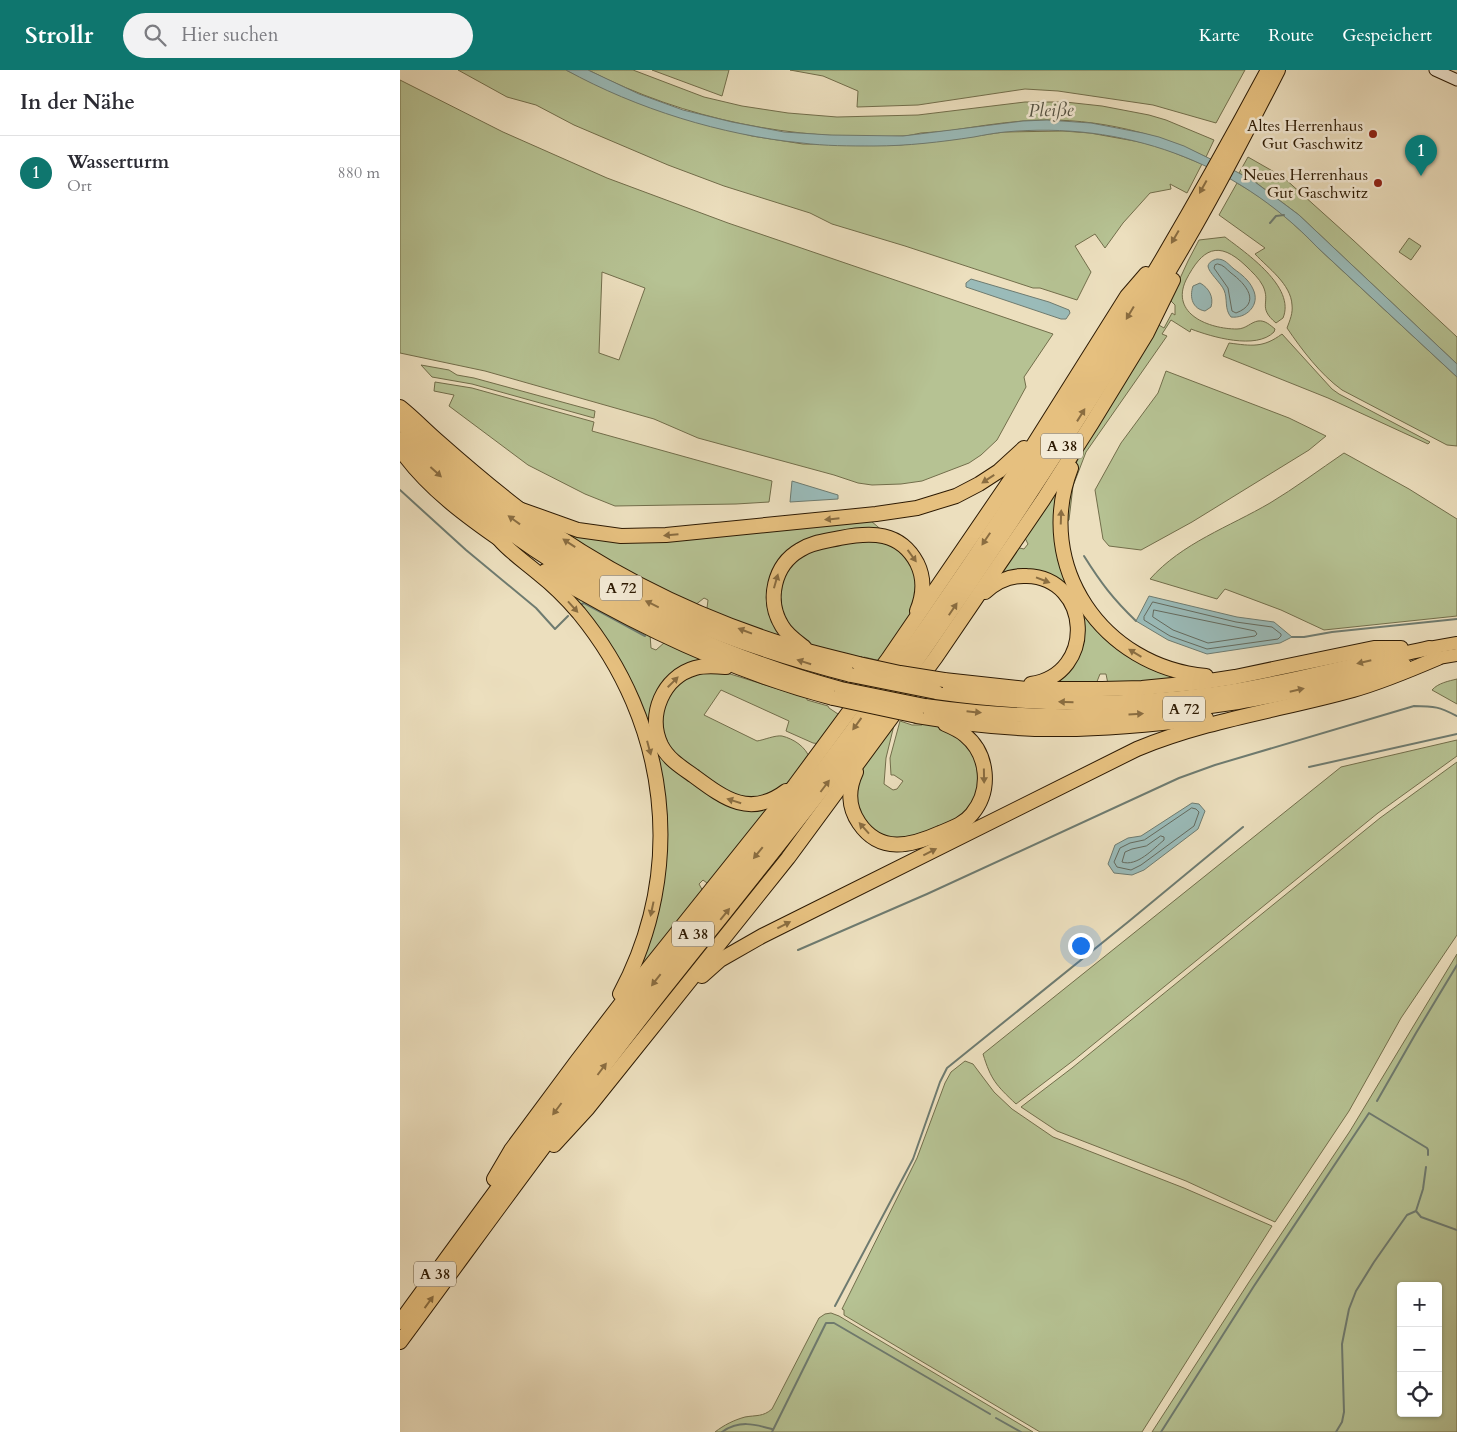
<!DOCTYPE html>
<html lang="de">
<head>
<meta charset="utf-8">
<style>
	:root { --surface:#fff; --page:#f2f2f3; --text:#2b2b33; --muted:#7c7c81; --line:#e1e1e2; --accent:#0f766e }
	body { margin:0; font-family:Cardo,serif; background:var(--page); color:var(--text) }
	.controls { position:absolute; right:15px; bottom:15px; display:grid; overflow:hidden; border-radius:5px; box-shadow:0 1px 4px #0004 }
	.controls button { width:45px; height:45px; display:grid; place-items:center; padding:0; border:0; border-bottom:1px solid var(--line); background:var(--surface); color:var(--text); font:25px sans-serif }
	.you { position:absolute; left:680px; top:875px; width:18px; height:18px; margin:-12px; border:4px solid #fff; border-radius:50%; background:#1a73e8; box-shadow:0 0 0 8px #1a73e833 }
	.badge { display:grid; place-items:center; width:32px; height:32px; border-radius:50%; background:var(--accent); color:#fff; font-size:16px; font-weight:700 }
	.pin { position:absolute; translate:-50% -41px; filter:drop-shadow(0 1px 2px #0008) }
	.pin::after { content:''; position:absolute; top:26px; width:18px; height:15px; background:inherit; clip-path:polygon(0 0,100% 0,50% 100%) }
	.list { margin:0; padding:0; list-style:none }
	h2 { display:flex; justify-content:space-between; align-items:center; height:65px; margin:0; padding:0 20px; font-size:21px }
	h2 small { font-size:16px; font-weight:400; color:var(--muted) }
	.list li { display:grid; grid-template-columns:32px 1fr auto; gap:15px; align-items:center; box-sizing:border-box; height:75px; padding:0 20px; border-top:1px solid var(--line) }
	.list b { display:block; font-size:19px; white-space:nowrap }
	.list p { margin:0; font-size:16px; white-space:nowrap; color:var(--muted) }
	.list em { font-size:16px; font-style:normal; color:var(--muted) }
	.icon { flex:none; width:28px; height:28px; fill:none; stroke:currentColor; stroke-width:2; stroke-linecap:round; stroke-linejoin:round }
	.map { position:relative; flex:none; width:1057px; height:1362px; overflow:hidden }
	header { display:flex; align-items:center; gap:30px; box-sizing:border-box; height:70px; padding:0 25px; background:var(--accent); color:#fff }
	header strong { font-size:24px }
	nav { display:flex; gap:28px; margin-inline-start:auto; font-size:18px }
	.search { width:350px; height:45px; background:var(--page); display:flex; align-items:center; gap:12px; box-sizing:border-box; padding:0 18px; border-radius:28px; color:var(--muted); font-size:19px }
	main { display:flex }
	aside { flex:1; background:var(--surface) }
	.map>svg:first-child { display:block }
	.green { fill:#b6c293; stroke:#726e4b; fill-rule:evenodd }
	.water { fill:#9abbb9; stroke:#6e7b70 }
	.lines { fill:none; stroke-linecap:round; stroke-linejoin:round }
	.shore { stroke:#646a5e; stroke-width:1 }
	.stream { stroke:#6e7b70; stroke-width:2 }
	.secondary-casing { stroke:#2d1a03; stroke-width:13 }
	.trunk-casing { stroke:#2d1a03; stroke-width:14 }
	.motorway-casing { stroke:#2d1a03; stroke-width:16 }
	.secondary { stroke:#f3ead5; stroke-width:11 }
	.trunk { stroke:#e6c07f; stroke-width:12 }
	.motorway { stroke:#e6c07f; stroke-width:14 }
	.motorway-bridge-casing { stroke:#2d1a03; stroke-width:16; stroke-linecap:butt }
	.motorway-bridge { stroke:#e6c07f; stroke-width:14 }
	.oneway { fill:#8a6d41 }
	.poi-dot { fill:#8f2418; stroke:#f3ead5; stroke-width:2 }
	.labels { text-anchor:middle; stroke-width:5; stroke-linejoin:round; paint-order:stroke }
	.shield { fill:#f3ead5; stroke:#685842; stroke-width:1 }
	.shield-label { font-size:15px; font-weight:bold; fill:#2d1a03 }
	.poi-label { font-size:16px; fill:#2d1a03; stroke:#f3ead5; text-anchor:end }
	.water-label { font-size:18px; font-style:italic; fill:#535243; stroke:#f3ead5 }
</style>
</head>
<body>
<header>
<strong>Strollr</strong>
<div class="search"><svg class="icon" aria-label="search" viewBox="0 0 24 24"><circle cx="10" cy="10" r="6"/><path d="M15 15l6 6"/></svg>Hier suchen</div>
<nav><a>Karte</a><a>Route</a><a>Gespeichert</a></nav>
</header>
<main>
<aside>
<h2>In der Nähe<small></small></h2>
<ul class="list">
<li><span class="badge">1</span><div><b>Wasserturm</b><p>Ort</p></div><em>880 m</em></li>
</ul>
</aside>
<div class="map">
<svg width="1057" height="1362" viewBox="0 0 1057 1362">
	<rect width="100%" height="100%" fill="#ecdfbe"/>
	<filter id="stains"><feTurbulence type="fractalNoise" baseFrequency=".004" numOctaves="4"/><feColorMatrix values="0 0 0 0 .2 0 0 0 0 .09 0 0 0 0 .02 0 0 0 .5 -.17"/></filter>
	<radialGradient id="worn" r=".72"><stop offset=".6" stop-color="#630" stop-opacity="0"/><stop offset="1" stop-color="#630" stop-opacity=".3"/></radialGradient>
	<g class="green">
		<path d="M58 0H166L206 19 242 34 280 47 352 66 403 74 500 75 547 70 604 62 663 61 690 63 740 72 760 77 802 94 787 123 770 114 771 119 750 123 723 153 705 178 695 164 675 176 691 202 677 230 640 218H633L505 176 432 154 410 143 324 116 268 95 174 55 136 35 107 27Z"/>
		<path d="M188 0H233L304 27 342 36 388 43 437 47 518 45 625 32H665L702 36 749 45 766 50 814 70 806 87C750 60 685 46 623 51 598 53 573 57 548 61 539 62 530 62 521 63 515 64 509 66 503 66 393 71 286 50 188 0Z"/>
		<path d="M252 0H329L322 26Z"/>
		<path d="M390 0H845L816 53 753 35 658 21 625 19 518 35 457 37 458 21 423 6Z"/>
		<path d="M0 10 103 62 207 108 328 153 653 264 624 307 626 317 597 370 581 385 569 393 522 411 501 414 472 415 458 413 434 405 298 368 254 349 85 301 0 283ZM202 202 245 218 219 290 199 283Z"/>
		<path d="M848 87 883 107 953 170 1057 267V294L899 145 855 112 839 103Z"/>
		<path d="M837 113C868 130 894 153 918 178L1057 307V376L1047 375 942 320C920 304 902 280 887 258 890 250 893 243 892 235 891 214 868 198 855 184L865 178 819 145Z"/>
		<path d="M825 167C846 183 896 217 883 248L876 253C857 237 871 233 863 216 859 208 852 202 846 196 818 169 802 179 786 210 770 244 809 259 837 259 846 259 851 252 858 251 865 250 870 255 875 259L874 262C856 280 812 267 791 259L790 262 771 250 762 264 767 266 686 382 673 416 669 450 664 453 671 405 678 389 757 254 764 258 772 243 775 245V235L770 230 788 191 799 170Z"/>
		<path d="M1009 168 1021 176 1011 190 999 182Z"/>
		<path d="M882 264 932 319 939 324 1030 372 1028 374 928 328 823 286 829 273C852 276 863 278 882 264Z"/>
		<path d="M21 295 49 300 57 305 74 308 195 341 194 348 72 314 32 307Z"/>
		<path d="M766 301 889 348 926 366 909 380 792 452 741 480 709 476 703 469 695 420 721 373 758 323Z"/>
		<path d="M35 312 72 318 194 352 192 361 372 411 369 432 336 434 215 436 185 424 128 395 49 336 54 325 34 321Z"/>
		<path d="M944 383 1009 419 1057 449V546L924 560 881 540 825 519 817 529 750 509C782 473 829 457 870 433 895 418 919 400 944 383Z"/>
		<path d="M666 398 657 450 695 555 791 608 708 614 706 604H700L696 614 643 617 681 572 655 511 595 510 615 477 624 479 628 474 623 464Z"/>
		<path d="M471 451 484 462 438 465 376 500 385 568 308 543 307 538 308 530 304 528 294 536 248 515 158 460 179 466Z"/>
		<path d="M455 469 488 472 504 483 515 499 517 534 481 591 464 587 461 590 408 576 385 556 378 518 394 489 404 483Z"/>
		<path d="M163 516 250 564 251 578 256 580 265 572 312 592 278 603 253 662 312 724 376 733 314 813H307L303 810 299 814 304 823 231 918 255 845 254 679Z"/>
		<path d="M301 601 327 603 407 628V630L428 636 429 638 438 644 441 641 445 642 421 674 413 673 386 661 389 651 321 620 304 645 357 671C364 670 375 665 382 666 394 669 406 677 410 689L391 713 364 730H339L275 688 259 658V648L273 616Z"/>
		<path d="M1057 609V634L1032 620C1038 613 1049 611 1057 609Z"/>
		<path d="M495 651 486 688 484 714 493 720 497 719 503 711 494 705H491L490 688 500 651 512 655H522L523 653 543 657 565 670 580 698 578 727 561 749 503 771 473 762 455 738 458 705Z"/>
		<path d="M1057 670V686L978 743 674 990 616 1034C596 1015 591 1010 583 984L941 697Z"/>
		<path d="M1057 692V865L1001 948 949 1041 875 1152 786 1111 657 1061 621 1037 672 998 980 748Z"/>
		<path d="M1057 884V1362H752L849 1212 950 1061ZM1001 1216H1038V1343H1001Z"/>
		<path d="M565 991 573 994 594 1022 612 1039 653 1067 784 1118 872 1156 742 1362H640L444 1245V1240L442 1239 517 1088 545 1013 551 1002Z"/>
		<path d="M431 1243 439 1246 633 1362H315C324 1355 334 1350 345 1347 356 1345 363 1347 372 1339L419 1248 425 1244Z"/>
	</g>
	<g class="water">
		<path d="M166 0H188L239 24 283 40 332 52 384 62 430 65 503 66 623 51 647 50 691 53 743 63 759 67 784 76 837 102 855 112 899 145 1057 294V307L917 177C835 91 723 51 605 62 595 63 584 65 574 67 541 72 507 76 474 76 450 76 425 76 402 73 321 65 237 39 166 0Z"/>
		<path d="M817 189C825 189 828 194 834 199 841 204 849 210 853 219 861 235 846 249 831 247 824 239 828 229 824 220 821 213 808 202 808 196 809 192 813 190 817 189Z"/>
		<path d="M571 209 649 232 669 240 670 243 666 249H661L566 217V213Z"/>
		<path d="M800 213C809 218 814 227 811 237L805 241C793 239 789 228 793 216Z"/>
		<path d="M392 411 438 425V429L390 432Z"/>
		<path d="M749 526 837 547 874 552 892 567 880 573 807 584 768 570 736 551Z"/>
		<path d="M792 733 799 734 805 741 798 759 744 800 732 805 714 803 708 794 715 775 728 768 741 766Z"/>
	</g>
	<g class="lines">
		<g class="shore">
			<path d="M818 194C824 195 826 199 831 203 846 214 862 233 836 243L832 241 828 218 814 198 815 195Z"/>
			<path d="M753 532 836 552 872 557 881 564V566L878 569 807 579 770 566 744 550V547Z"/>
			<path d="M754 540 855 561 857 564 855 566 808 573 773 560 753 547Z"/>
			<path d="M792 738 796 739 799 742 794 756 741 795 731 800 717 797 714 792 720 778 730 773 744 770Z"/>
			<path d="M761 766 764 767V770C753 779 737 797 722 792L725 782 732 779 746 776Z"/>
		</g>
		<g class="stream">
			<path d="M870 153 876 146 884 145"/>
			<path d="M0 420 66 480 136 538 155 559 168 546"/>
			<path d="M684 486C701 513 713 529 736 551"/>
			<path d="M182 534 184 533 245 566"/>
			<path d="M892 567H904L932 562 1057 549"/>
			<path d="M909 697 1057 664"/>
			<path d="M398 880 527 824 779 708 815 695 1014 636C1035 636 1039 637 1057 646"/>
			<path d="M977 1031 1016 963 1057 895"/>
			<path d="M1016 1141 1021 1147 1057 1160"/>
			<path d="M435 1236 513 1089 540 1012 547 998 728 852 843 757"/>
			<path d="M596 1348 621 1362"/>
			<path d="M322 1362C339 1350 354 1354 372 1359"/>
			<path d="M372 1362 426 1253H434L590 1344"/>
			<path d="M761 1362 854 1216 969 1043 1027 1078 1028 1080V1085"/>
			<path d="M936 1362 942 1352 944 1342 942 1274 949 1239 956 1221 974 1192 1007 1145 1016 1141 1023 1119 1026 1097"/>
		</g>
		<g class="secondary-casing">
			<path id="secondary" d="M1035 0 1057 10"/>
		</g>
		<g class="trunk-casing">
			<g id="trunk">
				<path d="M1029 578 1057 573"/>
				<path d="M1038 588 1057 585"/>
			</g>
		</g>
		<g class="motorway-casing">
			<g id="motorway">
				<path d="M0 337C14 348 26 361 39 372 65 395 91 417 118 438 198 498 290 545 386 575 410 582 434 588 459 594"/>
				<path d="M0 352C82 432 176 502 282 548 336 572 393 590 451 605"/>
				<path d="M0 369C121 490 276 574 441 619"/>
				<path d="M0 379C26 417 67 447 105 473"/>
				<path d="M671 398C633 496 703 597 806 606"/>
				<path d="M119 439 178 460 221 466 266 465 476 444 517 438 556 426 579 414 599 401 624 378"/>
				<path d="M99 469C110 482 125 492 139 504 153 515 167 529 179 543 269 653 287 798 220 924"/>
				<path d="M145 501C236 556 330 601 433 628"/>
				<path d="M585 522C597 511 611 505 627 506 691 508 697 604 631 614"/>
				<path d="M404 577C396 571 387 565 382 556 366 530 374 495 400 480 412 472 427 471 440 468 471 462 500 461 517 493 525 509 524 524 517 541"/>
				<path d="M326 597C315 596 305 595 295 598 263 607 247 645 261 675 268 689 281 697 294 706 325 729 350 748 386 721"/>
				<path d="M544 610 626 619H702L742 618 803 612 835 607 974 578H1001"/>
				<path d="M536 622C628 635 722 637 815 624 887 613 958 594 1029 578"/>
				<path d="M525 636C629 651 734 649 838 632 894 623 949 608 1004 595"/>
				<path d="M517 646C565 654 613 660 662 659 710 659 758 654 806 648"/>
				<path d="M456 702C448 719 448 737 459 753 480 784 511 776 540 763 552 758 564 754 572 744 592 720 588 684 565 665 559 660 552 657 545 654"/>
				<path d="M302 906 320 890 362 866 737 679C807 650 881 640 953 620 982 612 1010 600 1038 588"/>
				<path d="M154 1075 188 1038 388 788 536 587 643 430 692 353 747 263 773 210"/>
				<path d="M94 1109 111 1080 177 991 239 910 395 715 488 589 622 393 727 226 746 204"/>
				<path d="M0 1252C68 1159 135 1066 205 975 286 869 373 768 452 661 606 451 745 230 868 0"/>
				<path d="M0 1272C85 1157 168 1041 256 929 348 813 442 699 526 577 621 441 711 302 794 158 824 106 851 53 878 0"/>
			</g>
		</g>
		<use href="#secondary" class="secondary"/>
		<use href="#trunk" class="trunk"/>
		<use href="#motorway" class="motorway"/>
		<g class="motorway-bridge-casing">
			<g id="motorway-bridge">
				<path d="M459 594 500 603 544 610"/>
				<path d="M451 605 536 622"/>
				<path d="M441 619 525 636"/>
				<path d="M433 628 517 646"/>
			</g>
		</g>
		<use href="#motorway-bridge" class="motorway-bridge"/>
	</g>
	<defs><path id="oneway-solid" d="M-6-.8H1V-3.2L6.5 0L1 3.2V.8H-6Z" transform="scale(1.25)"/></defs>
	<g class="oneway">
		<use href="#oneway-solid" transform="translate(803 117) rotate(119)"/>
		<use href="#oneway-solid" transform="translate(775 167) rotate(120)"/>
		<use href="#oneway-solid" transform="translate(730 243) rotate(121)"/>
		<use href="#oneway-solid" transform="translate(681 345) rotate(-58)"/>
		<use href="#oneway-solid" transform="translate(36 402) rotate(42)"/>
		<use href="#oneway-solid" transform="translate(588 409) rotate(147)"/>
		<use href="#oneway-solid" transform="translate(661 447) rotate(-88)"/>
		<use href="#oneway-solid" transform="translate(432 449) rotate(174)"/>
		<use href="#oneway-solid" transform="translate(114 450) rotate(-144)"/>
		<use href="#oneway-solid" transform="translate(271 465) rotate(175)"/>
		<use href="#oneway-solid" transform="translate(586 469) rotate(124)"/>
		<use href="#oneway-solid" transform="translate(169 473) rotate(-147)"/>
		<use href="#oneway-solid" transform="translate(512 486) rotate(54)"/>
		<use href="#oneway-solid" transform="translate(643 510) rotate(21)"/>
		<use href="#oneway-solid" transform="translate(376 511) rotate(-74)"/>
		<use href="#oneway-solid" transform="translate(252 534) rotate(-154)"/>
		<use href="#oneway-solid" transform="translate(173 537) rotate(48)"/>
		<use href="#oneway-solid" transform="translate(553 539) rotate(-56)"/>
		<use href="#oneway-solid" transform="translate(345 561) rotate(-159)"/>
		<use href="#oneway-solid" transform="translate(735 583) rotate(-149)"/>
		<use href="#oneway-solid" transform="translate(404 592) rotate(-162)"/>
		<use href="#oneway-solid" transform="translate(964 592) rotate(167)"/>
		<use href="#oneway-solid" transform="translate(273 612) rotate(-45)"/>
		<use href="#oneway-solid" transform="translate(897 620) rotate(-13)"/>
		<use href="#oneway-solid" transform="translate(666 632) rotate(-178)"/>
		<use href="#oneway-solid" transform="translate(574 642) rotate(6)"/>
		<use href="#oneway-solid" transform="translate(736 644) rotate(-3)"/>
		<use href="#oneway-solid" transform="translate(457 654) rotate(126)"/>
		<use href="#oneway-solid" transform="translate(249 678) rotate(75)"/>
		<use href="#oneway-solid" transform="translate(584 706) rotate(89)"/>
		<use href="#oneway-solid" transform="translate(425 716) rotate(-53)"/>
		<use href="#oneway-solid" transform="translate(334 731) rotate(-163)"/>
		<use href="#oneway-solid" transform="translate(464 758) rotate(-132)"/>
		<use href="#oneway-solid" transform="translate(530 782) rotate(-27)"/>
		<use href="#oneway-solid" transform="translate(358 783) rotate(129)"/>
		<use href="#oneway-solid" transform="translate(252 839) rotate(102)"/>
		<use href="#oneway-solid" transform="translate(325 844) rotate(-51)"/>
		<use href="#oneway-solid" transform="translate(384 855) rotate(-27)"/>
		<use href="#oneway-solid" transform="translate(256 910) rotate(128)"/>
		<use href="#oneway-solid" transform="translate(202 999) rotate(-53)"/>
		<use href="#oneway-solid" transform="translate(157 1039) rotate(127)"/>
		<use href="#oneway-solid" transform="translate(29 1232) rotate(-54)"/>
	</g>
	<g class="poi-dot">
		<circle cx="973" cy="64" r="5"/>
		<circle cx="978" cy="113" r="5"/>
	</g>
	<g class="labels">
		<g class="shield">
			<rect x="641" y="363.5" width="42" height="25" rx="4"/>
			<rect x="200" y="505.5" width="42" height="25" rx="4"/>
			<rect x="763" y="626.5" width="42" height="25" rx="4"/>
			<rect x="272" y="851.5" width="42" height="25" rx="4"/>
			<rect x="14" y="1191.5" width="42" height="25" rx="4"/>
		</g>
		<g class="shield-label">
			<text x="662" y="381">A 38</text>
			<text x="221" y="523">A 72</text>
			<text x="784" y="644">A 72</text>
			<text x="293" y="869">A 38</text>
			<text x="35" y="1209">A 38</text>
		</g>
		<g class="poi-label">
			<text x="963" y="61">Altes Herrenhaus<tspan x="963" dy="18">Gut Gaschwitz</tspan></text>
			<text x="968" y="110">Neues Herrenhaus<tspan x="968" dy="18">Gut Gaschwitz</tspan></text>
		</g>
		<g class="water-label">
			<text transform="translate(651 40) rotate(-1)" y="6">Pleiße</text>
		</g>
	</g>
	<rect width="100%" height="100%" filter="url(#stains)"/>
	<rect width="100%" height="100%" fill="url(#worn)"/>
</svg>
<div class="controls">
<button>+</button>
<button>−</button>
<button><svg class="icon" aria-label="locate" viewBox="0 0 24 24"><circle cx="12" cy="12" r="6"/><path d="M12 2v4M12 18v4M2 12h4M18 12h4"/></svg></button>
</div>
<div class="you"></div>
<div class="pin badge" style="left:1021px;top:106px">1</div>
</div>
</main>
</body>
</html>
